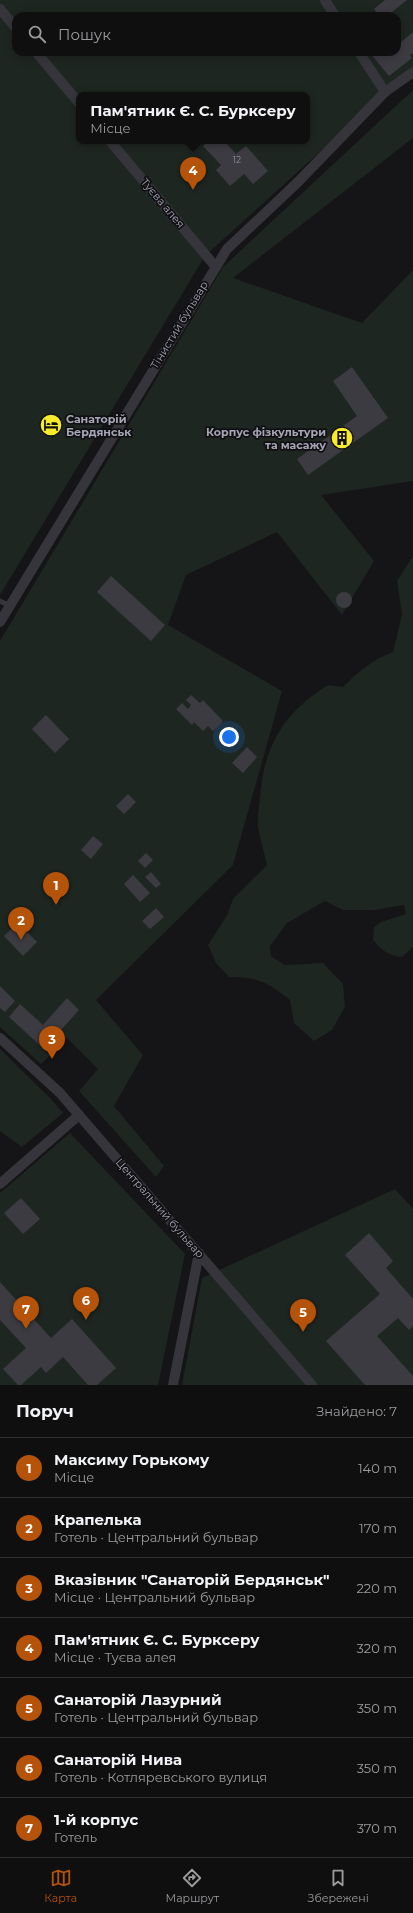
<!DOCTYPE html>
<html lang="uk">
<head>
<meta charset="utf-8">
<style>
	:root { --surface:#100f10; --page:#1e1d1e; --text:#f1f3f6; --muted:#9c9c9f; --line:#302f30; --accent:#b45309 }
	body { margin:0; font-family:Montserrat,sans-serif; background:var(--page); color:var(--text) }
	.you { position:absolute; left:229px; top:737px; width:14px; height:14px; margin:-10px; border:3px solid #fff; border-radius:50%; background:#1a73e8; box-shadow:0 0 0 6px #1a73e833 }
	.badge { display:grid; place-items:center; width:26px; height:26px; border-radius:50%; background:var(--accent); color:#fff; font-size:13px; font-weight:700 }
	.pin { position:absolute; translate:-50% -33px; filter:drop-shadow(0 1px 2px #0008) }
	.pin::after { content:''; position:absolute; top:21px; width:14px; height:12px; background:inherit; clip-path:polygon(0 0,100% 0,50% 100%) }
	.popup { position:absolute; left:76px; top:92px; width:234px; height:52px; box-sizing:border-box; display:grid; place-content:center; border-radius:8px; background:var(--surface); filter:drop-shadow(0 1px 3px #0005); font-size:13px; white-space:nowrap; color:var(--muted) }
	.popup b { font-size:15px; color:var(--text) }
	.popup::after { content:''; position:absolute; left:50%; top:100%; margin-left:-8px; border:8px solid transparent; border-top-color:var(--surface) }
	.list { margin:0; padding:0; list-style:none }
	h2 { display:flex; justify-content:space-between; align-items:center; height:52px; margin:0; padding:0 16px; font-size:17px }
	h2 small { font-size:13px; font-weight:400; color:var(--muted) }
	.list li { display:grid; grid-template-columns:26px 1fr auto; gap:12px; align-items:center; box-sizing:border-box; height:60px; padding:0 16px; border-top:1px solid var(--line) }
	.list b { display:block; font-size:15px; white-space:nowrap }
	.list p { margin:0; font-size:13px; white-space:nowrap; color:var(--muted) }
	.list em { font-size:13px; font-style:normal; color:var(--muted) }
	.icon { flex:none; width:22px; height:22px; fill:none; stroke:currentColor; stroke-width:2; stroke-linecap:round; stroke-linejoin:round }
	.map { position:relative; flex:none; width:413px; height:1385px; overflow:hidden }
	.search { position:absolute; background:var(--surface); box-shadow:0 2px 10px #0003; left:12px; right:12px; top:12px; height:44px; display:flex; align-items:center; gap:10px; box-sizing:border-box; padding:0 14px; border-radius:12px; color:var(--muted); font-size:15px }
	.sheet { height:472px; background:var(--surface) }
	nav { display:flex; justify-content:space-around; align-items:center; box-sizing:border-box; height:56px; border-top:1px solid var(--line); background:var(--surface); font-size:11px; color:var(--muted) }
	nav a { display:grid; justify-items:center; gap:2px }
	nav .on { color:var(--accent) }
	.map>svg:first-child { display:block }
	.green { fill:#1e2621; fill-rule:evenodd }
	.building { fill:#3c3b41 }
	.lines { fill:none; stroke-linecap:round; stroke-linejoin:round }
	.lane { stroke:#36353b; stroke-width:5 }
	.street { stroke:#36353b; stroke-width:10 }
	.labels { text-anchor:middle; stroke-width:3.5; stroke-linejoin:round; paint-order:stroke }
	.number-label { font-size:9px; fill:#8c8b9a }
	.street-label { font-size:11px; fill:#a6a6b7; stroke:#100f11 }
	.poi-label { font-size:11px; font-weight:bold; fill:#a6a6b7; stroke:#100f11; text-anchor:start }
</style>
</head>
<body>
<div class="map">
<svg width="413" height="1385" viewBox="0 0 413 1385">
	<rect width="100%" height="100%" fill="#151416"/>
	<g class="green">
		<path d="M0 0H413V70L377 100 205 256 0 595ZM16 16H397V52H16ZM79 95H307V141H79Z"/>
		<path d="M413 90V138L233 278 362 323 413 270V481L321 495 374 561 342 615 277 532 186 575 168 625 282 691 233 865 96 1000 143 1055 114 1106 164 1166 156 1177 79 1091 98 1069 67 1038 41 1064 0 1027V641L223 267Z"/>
		<path d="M413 556V947L402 957C389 956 381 950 373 940L374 927 381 922 406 914 404 905 374 910H343L325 901 287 923 270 946 271 956 285 965 323 963 343 984 345 1007 332 1030 314 1041 294 1023 290 1000C269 983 256 976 229 977L216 963 208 945 227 915 233 899 267 865C264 852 260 839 258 827 257 818 259 808 260 799 263 747 284 712 328 685L343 687C358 672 373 659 393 652L402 614 397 581Z"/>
		<path d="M0 1049 51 1099 63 1113 22 1147 0 1131Z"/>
		<path d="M70 1133 185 1254 158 1385H0V1193Z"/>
		<path d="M395 1189 413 1209V1385H182L202 1278Z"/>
	</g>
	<g class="building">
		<path d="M385 0H407L387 16H379L374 9Z"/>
		<path d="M413 32V53L410 55 412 58 389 76 371 54 373 52H397V39L400 43Z"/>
		<path d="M209 141H224L236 154 246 146 268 171 253 184 244 174 230 186 216 170 221 165 203 146Z"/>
		<path d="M352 367 388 418 308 475 297 459 357 416 333 381Z"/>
		<path d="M111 576 165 625 151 641 97 592Z"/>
		<circle cx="344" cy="600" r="8"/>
		<path d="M191 695 200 703 203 700 223 721 213 731 208 726 203 731 194 722 192 725 176 709 182 703 188 709 191 705 186 700Z"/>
		<path d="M46 715 69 739 55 753 32 729Z"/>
		<path d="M247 747 257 757 243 773 232 763Z"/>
		<path d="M128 794 136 802 124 814 116 806Z"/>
		<path d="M93 836 103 844 91 859 81 850Z"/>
		<path d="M146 853 153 860 145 868 138 861Z"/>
		<path d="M151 872 161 884 156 888 145 877Z"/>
		<path d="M133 875 150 893 140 902 124 884Z"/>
		<path d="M156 908 164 917 150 929 142 921Z"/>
		<path d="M18 923 37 942 23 956 4 936Z"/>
		<path d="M0 986 15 1001 5 1012 0 1008Z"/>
		<path d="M67 998 79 1010 44 1049 9 1017 20 1004 43 1025Z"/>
		<path d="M21 1198 40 1219 23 1234 4 1213Z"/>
		<path d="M369 1233 393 1261 386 1268 413 1299V1326L409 1330 398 1318 377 1336 413 1376V1385H365L326 1341 380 1294 345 1255Z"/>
		<path d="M0 1282 51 1338 72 1319 116 1368 97 1385H88L63 1357 46 1373 41 1367 21 1385H18L3 1369 26 1348 0 1320Z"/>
	</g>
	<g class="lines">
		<path class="lane" d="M0 601 10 606"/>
		<g class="street">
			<path d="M325 0 335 16"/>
			<path d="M0 9 16 28"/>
			<path d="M36 52 79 103"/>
			<path d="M359 52 385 92"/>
			<path d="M110 141 215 266"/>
			<path d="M0 622 227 249 298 182 385 92 413 72"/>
			<path d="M0 1038 60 1093 312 1385"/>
			<path d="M0 1184 79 1115"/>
			<path d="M173 1385 199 1253"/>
		</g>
	</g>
	<defs>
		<g id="hotel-disc" transform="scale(1.15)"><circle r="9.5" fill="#f7eb2c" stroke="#100f11"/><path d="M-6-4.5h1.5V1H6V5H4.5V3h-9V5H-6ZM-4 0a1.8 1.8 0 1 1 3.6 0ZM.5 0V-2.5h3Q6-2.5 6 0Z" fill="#111"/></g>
		<g id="building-disc" transform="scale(1.15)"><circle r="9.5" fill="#f7eb2c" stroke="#100f11"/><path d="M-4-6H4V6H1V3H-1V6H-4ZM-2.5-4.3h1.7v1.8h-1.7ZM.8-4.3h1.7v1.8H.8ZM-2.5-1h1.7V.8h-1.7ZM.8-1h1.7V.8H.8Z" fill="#111"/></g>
	</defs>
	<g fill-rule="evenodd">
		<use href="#hotel-disc" x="51" y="425"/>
		<use href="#building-disc" x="342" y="438"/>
	</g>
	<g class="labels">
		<g class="number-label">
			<text x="237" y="163">12</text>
		</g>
		<g class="street-label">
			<text transform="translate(163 203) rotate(50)" y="4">Туєва алея</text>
			<text transform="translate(179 325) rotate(-59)" y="4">Тінистий бульвар</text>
			<text transform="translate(160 1208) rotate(49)" y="4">Центральний бульвар</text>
		</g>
		<g class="poi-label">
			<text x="66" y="423">Санаторій<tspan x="66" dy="13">Бердянськ</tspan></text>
			<text x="326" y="436" text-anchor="end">Корпус фізкультури<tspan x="326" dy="13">та масажу</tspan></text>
		</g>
	</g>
</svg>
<div class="you"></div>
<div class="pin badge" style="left:56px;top:905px">1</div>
<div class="pin badge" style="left:21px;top:940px">2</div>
<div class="pin badge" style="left:52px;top:1059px">3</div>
<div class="pin badge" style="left:193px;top:190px">4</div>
<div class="popup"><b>Пам'ятник Є. С. Бурксеру</b>Місце</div>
<div class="pin badge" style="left:303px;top:1332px">5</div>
<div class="pin badge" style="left:86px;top:1320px">6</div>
<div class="pin badge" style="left:26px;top:1329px">7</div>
<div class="search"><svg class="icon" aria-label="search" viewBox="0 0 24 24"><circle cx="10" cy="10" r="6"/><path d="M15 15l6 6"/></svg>Пошук</div>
</div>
<section class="sheet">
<h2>Поруч<small>Знайдено: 7</small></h2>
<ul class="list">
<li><span class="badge">1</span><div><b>Максиму Горькому</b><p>Місце</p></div><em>140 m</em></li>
<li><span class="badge">2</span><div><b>Крапелька</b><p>Готель · Центральний бульвар</p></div><em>170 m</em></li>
<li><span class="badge">3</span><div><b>Вказівник &quot;Санаторій Бердянськ&quot;</b><p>Місце · Центральний бульвар</p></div><em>220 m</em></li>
<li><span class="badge">4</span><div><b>Пам'ятник Є. С. Бурксеру</b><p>Місце · Туєва алея</p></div><em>320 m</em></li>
<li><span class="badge">5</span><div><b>Санаторій Лазурний</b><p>Готель · Центральний бульвар</p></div><em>350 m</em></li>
<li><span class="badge">6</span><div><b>Санаторій Нива</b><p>Готель · Котляревського вулиця</p></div><em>350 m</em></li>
<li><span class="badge">7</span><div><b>1-й корпус</b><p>Готель</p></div><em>370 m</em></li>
</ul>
</section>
<nav>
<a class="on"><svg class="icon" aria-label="map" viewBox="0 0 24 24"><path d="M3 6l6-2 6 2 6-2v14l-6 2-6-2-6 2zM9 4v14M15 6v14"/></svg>Карта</a>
<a><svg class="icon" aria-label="directions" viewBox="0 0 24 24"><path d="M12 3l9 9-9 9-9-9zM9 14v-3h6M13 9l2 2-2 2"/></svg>Маршрут</a>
<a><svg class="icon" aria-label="saved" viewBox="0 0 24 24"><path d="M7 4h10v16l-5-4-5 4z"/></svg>Збережені</a>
</nav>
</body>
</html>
